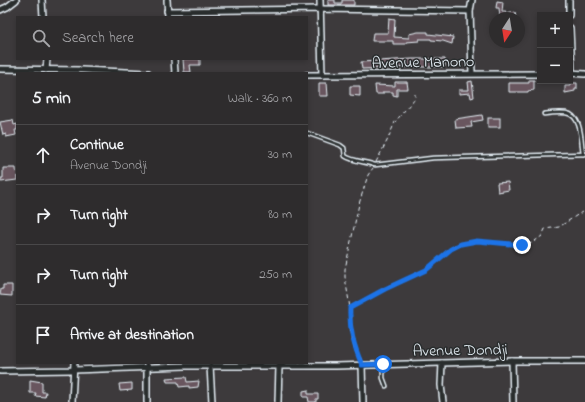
<!DOCTYPE html>
<html lang="en">
<head>
<meta charset="utf-8">
<style>
	:root { --surface:#2e2c2d; --page:#3a3839; --text:#f1f3f6; --muted:#a7a7aa; --line:#494849 }
	body { margin:0; font-family:"Indie Flower",sans-serif; background:var(--page); color:var(--text) }
	.controls { position:absolute; right:12px; top:12px; display:grid; overflow:hidden; border-radius:0px; box-shadow:0 2px 6px #0003 }
	.controls button { width:36px; height:36px; display:grid; place-items:center; padding:0; border:0; border-bottom:1px solid var(--line); background:var(--surface); color:var(--text); font:20px sans-serif }
	.compass { position:absolute; left:489px; top:12px; width:36px; height:36px; border-radius:50%; background:var(--surface); box-shadow:0 2px 6px #0003; rotate:192deg }
	.stop { position:absolute; width:12px; height:12px; margin:-9px; border:3px solid #1a73e8; border-radius:50%; background:#fff }
	.stop.end { background:#1a73e8; border-color:#fff; box-shadow:0 1px 4px #0008 }
	.list { margin:0; padding:0; list-style:none }
	h2 { display:flex; justify-content:space-between; align-items:center; height:52px; margin:0; padding:0 16px; font-size:17px }
	h2 small { font-size:13px; font-weight:400; color:var(--muted) }
	.list li { display:grid; grid-template-columns:26px 1fr auto; gap:12px; align-items:center; box-sizing:border-box; height:60px; padding:0 16px; border-top:1px solid var(--line) }
	.list b { display:block; font-size:15px; white-space:nowrap }
	.list p { margin:0; font-size:13px; white-space:nowrap; color:var(--muted) }
	.list em { font-size:13px; font-style:normal; color:var(--muted) }
	.icon { flex:none; width:22px; height:22px; fill:none; stroke:currentColor; stroke-width:2; stroke-linecap:round; stroke-linejoin:round }
	.map { position:relative; flex:none; width:585px; height:402px; overflow:hidden }
	.search { position:absolute; background:var(--surface); box-shadow:0 2px 6px #0003; left:16px; top:16px; width:292px; height:44px; display:flex; align-items:center; gap:10px; box-sizing:border-box; padding:0 14px; border-radius:0px; color:var(--muted); font-size:15px }
	.panel { position:absolute; background:var(--surface); box-shadow:0 2px 6px #0003; left:16px; top:72px; width:292px; height:292px; border-radius:0px }
	.map>svg:first-child { display:block }
	.building { fill:#69575e; stroke:#e8f1f8 }
	.lines { fill:none; stroke-linecap:round; stroke-linejoin:round }
	.lane-casing { stroke:#e8f1f8; stroke-width:5.5 }
	.street-casing { stroke:#e8f1f8; stroke-width:8 }
	.path { stroke:#e8f1f8; stroke-width:1; stroke-dasharray:4 3; stroke-linecap:butt }
	.lane { stroke:#2a2d2e; stroke-width:2.5 }
	.street { stroke:#2a2d2e; stroke-width:5 }
	.route { stroke:#1a73e8; stroke-width:5 }
	.labels { text-anchor:middle; stroke-width:3; stroke-linejoin:round; paint-order:stroke }
	.street-label { font-size:16px; fill:#e8f1f8; stroke:#2a2d2e }
</style>
</head>
<body>
<div class="map">
<svg width="585" height="402" viewBox="0 0 585 402">
	<rect width="100%" height="100%" fill="#3d3a3c"/>
	<filter id="ink" filterUnits="userSpaceOnUse"><feTurbulence type="fractalNoise" baseFrequency=".025" numOctaves="2"/><feDisplacementMap in="SourceGraphic" scale="8" xChannelSelector="R" yChannelSelector="G"/><feConvolveMatrix kernelMatrix="1 2 1 2 8 2 1 2 1" color-interpolation-filters="sRGB"/></filter>
	<g filter="url(#ink)">
		<g class="building">
			<path d="M328 0H335V3H342V0H354V5H328Z"/>
			<path d="M497 1 503 2 502 12H506V14L515 12 516 18H500L499 8H496Z"/>
			<path d="M389 18 395 19 394 37 409 38V34L418 32H428V34L453 37 452 44 443 41 431 40V39H419V41L406 42V44H393V41H372L373 33H388Z"/>
			<path d="M183 59H200V65H190L191 72H184Z"/>
			<path d="M412 59H445V67H412L362 69 361 62Z"/>
			<path d="M529 80H534V90L528 91V92H509V83H529Z"/>
			<path d="M472 81 474 97 471 98 470 93 459 94V90H469L468 82Z"/>
			<path d="M395 82H407L408 89H397V96L393 95V92H383V94H376L375 85 395 86Z"/>
			<path d="M319 83H327L328 96H319Z"/>
			<path d="M570 83H577V89H575V91L565 93V86H570Z"/>
			<path d="M350 86H360V96L350 95Z"/>
			<path d="M482 115 483 120 471 122 472 127 456 128 455 119Z"/>
			<rect x="488" y="118" width="12" height="9"/>
			<path d="M13 120 14 125 17 124V130H15L16 135 6 137V134L3 135 0 122Z"/>
			<path d="M3 168H16L17 180 1 182V178H3Z"/>
			<path d="M508 182 509 190 498 192 497 183Z"/>
			<path d="M3 285H12V296L0 295 1 289H3Z"/>
			<path d="M186 377 187 382 199 381 198 387 189 388V386L179 387 178 382H167L166 378Z"/>
			<path d="M30 380 42 382V392H46L45 397 35 396 36 393H30Z"/>
			<path d="M132 383V390L120 391 119 384Z"/>
			<path d="M308 390V394H318V399H316V402H309L308 397H303V391Z"/>
		</g>
		<g class="lines">
			<g class="lane-casing">
				<g id="lane">
					<path d="M544 114C551 113 559 112 566 113 582 115 581 141 583 154"/>
					<path d="M307 133 340 145 344 148 345 156C352 161 366 162 375 165L433 158 585 154"/>
					<path d="M383 364V378L386 386"/>
				</g>
			</g>
			<g class="street-casing">
				<g id="street">
					<path d="M42 0 43 17"/>
					<path d="M167 0 168 17"/>
					<path d="M320 0 322 75"/>
					<path d="M472 0 470 11 472 73"/>
					<path d="M569 0V15"/>
					<path d="M0 10 7 7 16 0"/>
					<path d="M167 11 320 9 470 11"/>
					<path d="M570 28 572 73"/>
					<path d="M174 59 175 73"/>
					<path d="M0 69 81 70 148 73"/>
					<path d="M46 70 47 59"/>
					<path d="M570 73 585 74"/>
					<path d="M307 75 540 74"/>
					<path d="M512 361 513 402"/>
					<path d="M147 363V402"/>
					<path d="M442 363 441 385 443 402"/>
					<path d="M362 365 363 402"/>
					<path d="M210 366 212 402"/>
					<path d="M0 371 74 370 185 366H336L512 361H585"/>
					<path d="M72 402 74 363"/>
					<path d="M278 402 279 366"/>
				</g>
			</g>
			<g class="path">
				<path d="M376 162 387 141 395 122 415 98V94"/>
				<path d="M350 308 385 289 426 270 451 249 461 244 477 241 523 245 532 243 542 236 545 229 559 227 585 210"/>
				<path d="M361 360 355 349 351 333 350 308 345 277V269L359 204 368 175 373 168"/>
			</g>
			<use href="#lane" class="lane"/>
			<use href="#street" class="street"/>
		</g>
	</g>
	<g class="lines" filter="url(#ink)">
		<path class="route" d="M383 364 362 365C354 346 349 329 350 308L385 289 426 270 451 249 461 244 477 241 522 245"/>
	</g>
	<g class="labels">
		<g class="street-label">
			<text transform="translate(423 61) rotate(-1)" y="6">Avenue Manono</text>
			<text transform="translate(460 349) rotate(-1)" y="6">Avenue Dondji</text>
		</g>
	</g>
</svg>
<div class="controls">
<button>+</button>
<button>−</button>
</div>
<svg class="compass" viewBox="-18 -18 36 36"><path d="M0-13l5 13h-10z" fill="#e53935"/><path d="M0 13l5-13h-10z" fill="#a7a7aa"/></svg>
<div class="stop" style="left:383px;top:364px"></div>
<div class="stop end" style="left:522px;top:245px"></div>
<div class="search"><svg class="icon" aria-label="search" viewBox="0 0 24 24"><circle cx="10" cy="10" r="6"/><path d="M15 15l6 6"/></svg>Search here</div>
<section class="panel">
<h2>5 min<small>Walk · 360 m</small></h2>
<ul class="list">
<li><svg class="icon" aria-label="ahead" viewBox="0 0 24 24"><path d="M12 20V5M6 11l6-6 6 6"/></svg><div><b>Continue</b><p>Avenue Dondji</p></div><em>30 m</em></li>
<li><svg class="icon" aria-label="right" viewBox="0 0 24 24"><path d="M7 20v-9h11M14 6l5 5-5 5"/></svg><div><b>Turn right</b></div><em>80 m</em></li>
<li><svg class="icon" aria-label="right" viewBox="0 0 24 24"><path d="M7 20v-9h11M14 6l5 5-5 5"/></svg><div><b>Turn right</b></div><em>250 m</em></li>
<li><svg class="icon" aria-label="arrive" viewBox="0 0 24 24"><path d="M6 21V4h12l-3 4 3 4H6"/></svg><div><b>Arrive at destination</b></div></li>
</ul>
</section>
</div>
</body>
</html>
